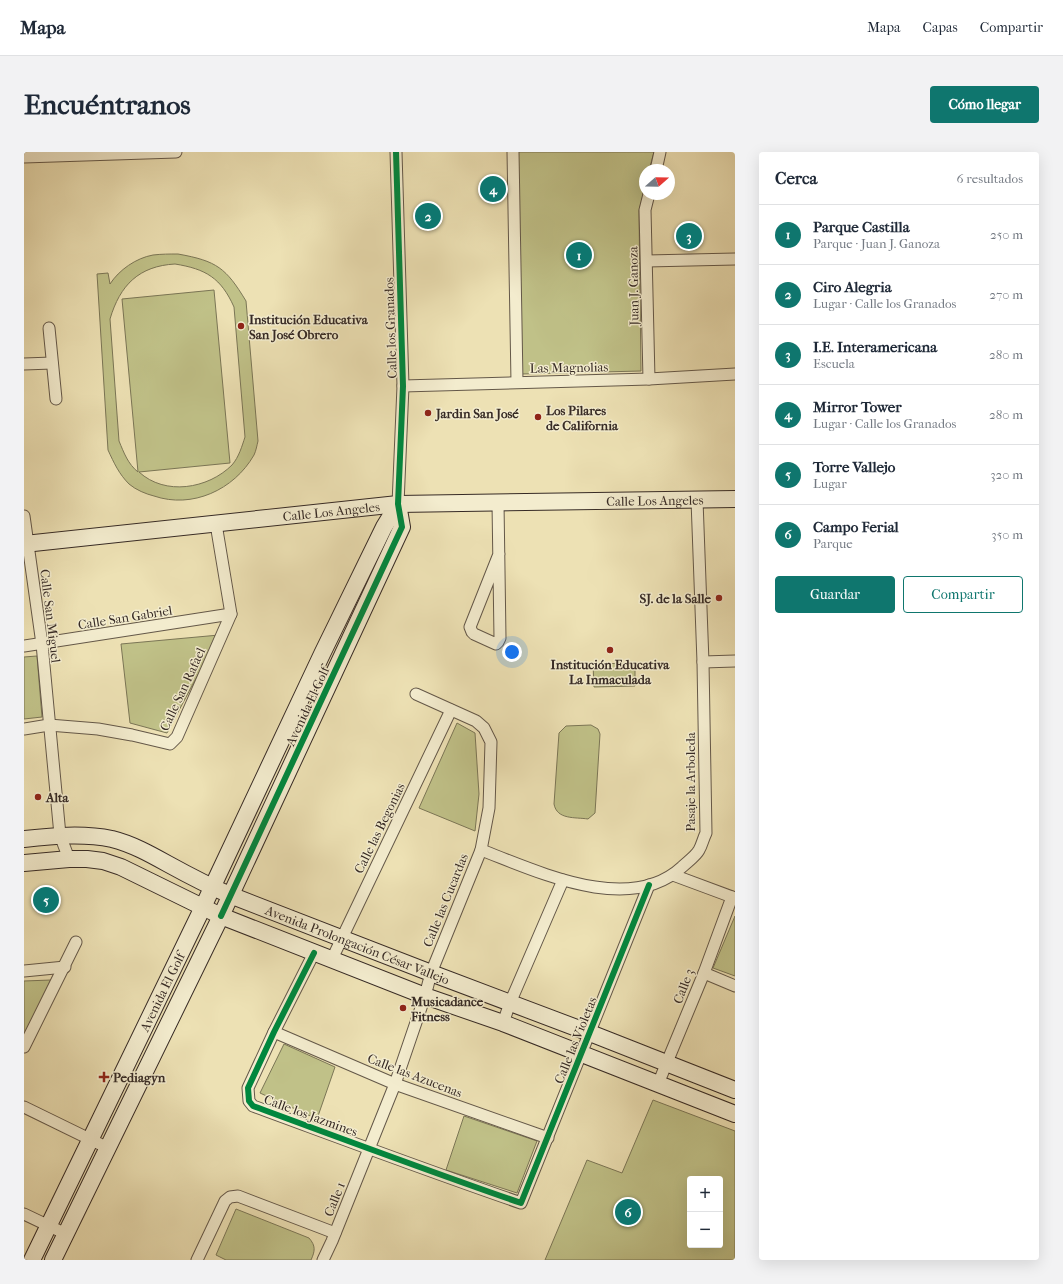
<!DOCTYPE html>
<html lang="es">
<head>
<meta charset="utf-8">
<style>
	:root { --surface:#fff; --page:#f2f2f3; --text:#1f2937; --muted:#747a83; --line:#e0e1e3; --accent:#0f766e }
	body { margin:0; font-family:"IM FELL French Canon",serif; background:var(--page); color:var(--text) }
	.controls { position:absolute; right:12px; bottom:12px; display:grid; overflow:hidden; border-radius:4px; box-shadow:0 4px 16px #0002 }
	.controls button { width:36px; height:36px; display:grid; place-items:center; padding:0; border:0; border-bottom:1px solid var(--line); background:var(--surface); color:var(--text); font:20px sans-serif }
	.compass { position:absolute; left:615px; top:12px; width:36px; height:36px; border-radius:50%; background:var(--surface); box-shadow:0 4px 16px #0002; rotate:70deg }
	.you { position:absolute; left:488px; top:500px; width:14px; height:14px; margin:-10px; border:3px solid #fff; border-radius:50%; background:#1a73e8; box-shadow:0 0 0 6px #1a73e833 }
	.badge { display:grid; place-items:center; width:26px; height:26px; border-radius:50%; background:var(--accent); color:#fff; font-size:13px; font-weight:700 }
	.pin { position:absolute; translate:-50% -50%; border:2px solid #fff; box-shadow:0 1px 4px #0006 }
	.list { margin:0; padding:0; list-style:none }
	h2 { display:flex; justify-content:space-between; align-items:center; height:52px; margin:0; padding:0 16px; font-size:17px }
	h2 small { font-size:13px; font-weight:400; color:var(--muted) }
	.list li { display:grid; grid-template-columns:26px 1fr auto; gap:12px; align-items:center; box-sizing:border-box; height:60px; padding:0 16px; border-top:1px solid var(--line) }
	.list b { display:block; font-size:15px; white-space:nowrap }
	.list p { margin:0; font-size:13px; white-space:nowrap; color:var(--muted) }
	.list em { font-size:13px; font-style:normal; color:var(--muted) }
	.actions { display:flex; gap:8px; padding:12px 16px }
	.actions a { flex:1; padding:9px 0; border:1px solid var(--accent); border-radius:4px; text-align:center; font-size:14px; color:var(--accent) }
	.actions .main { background:var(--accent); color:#fff }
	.map { position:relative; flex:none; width:711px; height:1108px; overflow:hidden; border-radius:4px }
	header { display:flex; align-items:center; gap:24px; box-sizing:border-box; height:56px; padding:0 20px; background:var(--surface); border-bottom:1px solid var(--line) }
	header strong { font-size:19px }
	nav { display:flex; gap:22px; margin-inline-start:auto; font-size:14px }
	.intro { display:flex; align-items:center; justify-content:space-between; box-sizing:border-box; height:96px; padding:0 24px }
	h1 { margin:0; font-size:28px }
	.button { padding:10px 18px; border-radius:4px; background:var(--accent); color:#fff; font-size:14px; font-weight:700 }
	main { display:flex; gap:24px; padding:0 24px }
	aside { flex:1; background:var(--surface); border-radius:4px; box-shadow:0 4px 16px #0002 }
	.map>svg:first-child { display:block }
	.green { fill:#c0c188; stroke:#7b7656; fill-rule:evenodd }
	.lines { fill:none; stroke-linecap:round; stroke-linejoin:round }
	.street-casing { stroke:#645849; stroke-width:13 }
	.secondary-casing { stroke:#362a25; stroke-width:18 }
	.street { stroke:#f3ecce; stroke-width:11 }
	.secondary { stroke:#f3ecce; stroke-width:16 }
	.cycleway-casing { stroke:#f3ecce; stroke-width:8 }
	.cycleway { stroke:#00873e; stroke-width:6 }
	.poi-dot { fill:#8f2418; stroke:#f3ecce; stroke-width:1.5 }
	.labels { text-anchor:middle; stroke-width:3; stroke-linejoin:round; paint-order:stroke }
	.street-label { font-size:13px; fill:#362a25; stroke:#f3ecce }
	.poi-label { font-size:13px; font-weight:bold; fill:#362a25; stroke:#f3ecce; text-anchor:start }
</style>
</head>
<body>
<header>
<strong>Mapa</strong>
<nav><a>Mapa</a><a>Capas</a><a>Compartir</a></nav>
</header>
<div class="intro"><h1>Encuéntranos</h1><a class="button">Cómo llegar</a></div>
<main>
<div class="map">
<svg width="711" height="1108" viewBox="0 0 711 1108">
	<rect width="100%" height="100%" fill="#ede1b4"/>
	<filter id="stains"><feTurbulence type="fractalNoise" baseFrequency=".005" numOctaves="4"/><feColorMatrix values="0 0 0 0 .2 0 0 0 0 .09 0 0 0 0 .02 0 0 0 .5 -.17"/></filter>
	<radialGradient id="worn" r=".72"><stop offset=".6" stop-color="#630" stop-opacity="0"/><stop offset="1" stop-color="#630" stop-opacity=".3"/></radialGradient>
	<g class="green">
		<path d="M494 0H630L625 18H621V35L615 59 617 219 498 222Z"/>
		<path d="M154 102C193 109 202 116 222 149L234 289C233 293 232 299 230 303 210 338 168 357 130 344 122 342 112 338 105 332 95 322 90 311 84 298L73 122 84 121 86 132C95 118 112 106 129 103 137 102 146 102 154 102ZM151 112C182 117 197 126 210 155L221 285C218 294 215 305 208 313 184 337 141 344 115 320L206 311 190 138 98 147 114 320C104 312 100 301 95 289L86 167C96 133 115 114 151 112Z"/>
		<path d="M195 483 143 581 106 571 97 492Z"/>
		<path d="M13 504 18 565 0 567V505Z"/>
		<path d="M611 511V534L570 535 569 512Z"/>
		<path d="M433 571 451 581 455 642 451 679 395 656Z"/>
		<path d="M567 573 574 577 576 582 571 661 564 667C551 665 533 668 530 652L535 581 542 574Z"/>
		<path d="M711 764V824L689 816Z"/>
		<path d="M27 828 0 885V829Z"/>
		<path d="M260 892 311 915 293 967 236 941Z"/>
		<path d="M629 948 711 979V1108H521L563 1008 598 1021ZM666 1027H696V1093H666Z"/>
		<path d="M440 964 513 989 493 1041 422 1018Z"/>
		<path d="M212 1057 285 1086C292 1094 291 1099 287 1108H202L192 1103Z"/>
	</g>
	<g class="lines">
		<g class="street-casing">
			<g id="street">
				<path d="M372 0 379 234 374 352"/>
				<path d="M489 0 493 230"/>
				<path d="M0 5 152 0"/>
				<path d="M632 18 636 0"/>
				<path d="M623 109 711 107"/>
				<path d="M25 176 32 247"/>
				<path d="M0 212 28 211"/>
				<path d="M625 227 621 58 625 42"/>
				<path d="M379 234 625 227 711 222"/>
				<path d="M474 351 476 486 474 490 472 492 450 482 448 480 446 475 475 402"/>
				<path d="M0 364 18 492 36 683 45 707"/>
				<path d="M0 494 207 462"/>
				<path d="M679 510 711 509"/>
				<path d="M0 577 25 573 74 577 108 583 146 592 153 585 207 462 192 372"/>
				<path d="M457 698C513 719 605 764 658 715 663 710 672 704 675 698 678 693 679 687 682 681L679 510 673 348"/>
				<path d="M649 723 711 746"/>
				<path d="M290 801 250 880 224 936 225 949 229 954C319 987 407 1020 497 1051L625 733"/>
				<path d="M308 807 427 558"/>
				<path d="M0 819 41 815"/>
				<path d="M680 821 711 834"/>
				<path d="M479 871 486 851 539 728"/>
				<path d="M250 880 371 932 524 986"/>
				<path d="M0 895 52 790"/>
				<path d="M634 932 680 821 708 745"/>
				<path d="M0 955 84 996"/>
				<path d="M0 1062 42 1082"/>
				<path d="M173 1108 201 1049 206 1045 214 1044 311 1081"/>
				<path d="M299 1108 308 1089 371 932 401 844 407 821 457 698 465 656 467 590 460 576 452 569 392 542"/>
			</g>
		</g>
		<g class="secondary-casing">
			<g id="secondary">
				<path id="s1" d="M0 392 374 352 711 347"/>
				<path id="s2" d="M0 687C29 684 59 681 88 687 108 692 126 702 144 712 164 723 185 734 206 743L407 821 566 881 711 938"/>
				<path d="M0 711 45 707H63L79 709 97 715 197 764 401 844 479 871 711 962"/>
				<path id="s3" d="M8 1108 179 755 298 502 360 375 374 352"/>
				<path d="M29 1108 197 764 378 375 374 352"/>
			</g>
		</g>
		<use href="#street" class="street"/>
		<use href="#secondary" class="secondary"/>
		<g class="cycleway-casing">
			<g id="cycleway">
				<path d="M197 764 378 375 374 352 379 234 372 0"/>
				<path d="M290 801 250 880 224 936 225 949 229 954C319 987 407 1020 497 1051L625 733"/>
			</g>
		</g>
		<use href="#cycleway" class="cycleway"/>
	</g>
	<g class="poi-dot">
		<circle cx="217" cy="174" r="4"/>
		<circle cx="404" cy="261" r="4"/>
		<circle cx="514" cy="265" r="4"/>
		<circle cx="695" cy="446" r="4"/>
		<circle cx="586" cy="498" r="4"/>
		<circle cx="14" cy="645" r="4"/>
		<circle cx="379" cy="856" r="4"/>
		<path d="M78 919h4v4h4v4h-4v4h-4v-4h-4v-4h4z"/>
	</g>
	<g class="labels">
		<g class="street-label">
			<text transform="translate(609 134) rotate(-91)" y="5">Juan J. Ganoza</text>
			<text transform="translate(366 176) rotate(-92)" y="5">Calle los Granados</text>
			<text transform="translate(545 215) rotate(-1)" y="5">Las Magnolias</text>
			<text dy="5" stroke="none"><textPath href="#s1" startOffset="633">Calle Los Angeles</textPath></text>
			<text dy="5" stroke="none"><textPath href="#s1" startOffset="309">Calle Los Angeles</textPath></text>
			<text transform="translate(27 464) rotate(83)" y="5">Calle San Miguel</text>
			<text transform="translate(101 465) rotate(-9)" y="5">Calle San Gabriel</text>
			<text transform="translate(158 537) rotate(-65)" y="5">Calle San Rafael</text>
			<text transform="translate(283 554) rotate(-65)" y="5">Avenida El Golf</text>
			<text transform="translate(666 630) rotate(-90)" y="5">Pasaje la Arboleda</text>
			<text transform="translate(355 676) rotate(-64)" y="5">Calle las Begonias</text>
			<text transform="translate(421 748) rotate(-68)" y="5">Calle las Cucardas</text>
			<text dy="5" stroke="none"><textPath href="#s2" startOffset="356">Avenida Prolongación César Vallejo</textPath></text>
			<text transform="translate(659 834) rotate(-69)" y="5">Calle 3</text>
			<text dy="5" stroke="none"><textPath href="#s3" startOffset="298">Avenida El Golf</textPath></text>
			<text transform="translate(551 888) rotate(-68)" y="5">Calle las Violetas</text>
			<text transform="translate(391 923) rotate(21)" y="5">Calle las Azucenas</text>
			<text transform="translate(287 963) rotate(20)" y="5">Calle los Jazmines</text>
			<text transform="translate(310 1047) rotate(-68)" y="5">Calle 1</text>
		</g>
		<g class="poi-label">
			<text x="225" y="172">Institución Educativa<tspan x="225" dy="15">San José Obrero</tspan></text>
			<text x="522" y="263">Los Pilares<tspan x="522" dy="15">de California</tspan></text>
			<text x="412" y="266">Jardin San José</text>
			<text x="687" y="451" text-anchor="end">SJ. de la Salle</text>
			<text x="586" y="517" text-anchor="middle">Institución Educativa<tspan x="586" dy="15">La Inmaculada</tspan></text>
			<text x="22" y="650">Alta</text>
			<text x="387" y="854">Musicadance<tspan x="387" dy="15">Fitness</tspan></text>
			<text x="89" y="930">Pediagyn</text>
		</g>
	</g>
	<rect width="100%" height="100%" filter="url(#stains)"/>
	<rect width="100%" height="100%" fill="url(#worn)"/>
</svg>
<div class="controls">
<button>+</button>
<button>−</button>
</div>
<svg class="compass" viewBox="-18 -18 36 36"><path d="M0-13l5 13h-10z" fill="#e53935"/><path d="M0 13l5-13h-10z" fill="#747a83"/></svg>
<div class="you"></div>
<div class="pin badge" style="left:555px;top:103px">1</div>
<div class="pin badge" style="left:404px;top:64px">2</div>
<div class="pin badge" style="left:665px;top:84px">3</div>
<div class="pin badge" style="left:469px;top:37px">4</div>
<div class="pin badge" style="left:22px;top:748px">5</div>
<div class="pin badge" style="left:604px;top:1060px">6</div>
</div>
<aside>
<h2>Cerca<small>6 resultados</small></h2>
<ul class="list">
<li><span class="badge">1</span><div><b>Parque Castilla</b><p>Parque · Juan J. Ganoza</p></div><em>250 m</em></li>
<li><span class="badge">2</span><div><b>Ciro Alegria</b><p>Lugar · Calle los Granados</p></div><em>270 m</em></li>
<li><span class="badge">3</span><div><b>I.E. Interamericana</b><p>Escuela</p></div><em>280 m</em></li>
<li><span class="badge">4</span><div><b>Mirror Tower</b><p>Lugar · Calle los Granados</p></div><em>280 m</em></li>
<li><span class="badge">5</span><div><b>Torre Vallejo</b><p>Lugar</p></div><em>320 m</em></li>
<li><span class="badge">6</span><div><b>Campo Ferial</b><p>Parque</p></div><em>350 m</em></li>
</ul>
<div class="actions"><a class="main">Guardar</a><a>Compartir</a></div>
</aside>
</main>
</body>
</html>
